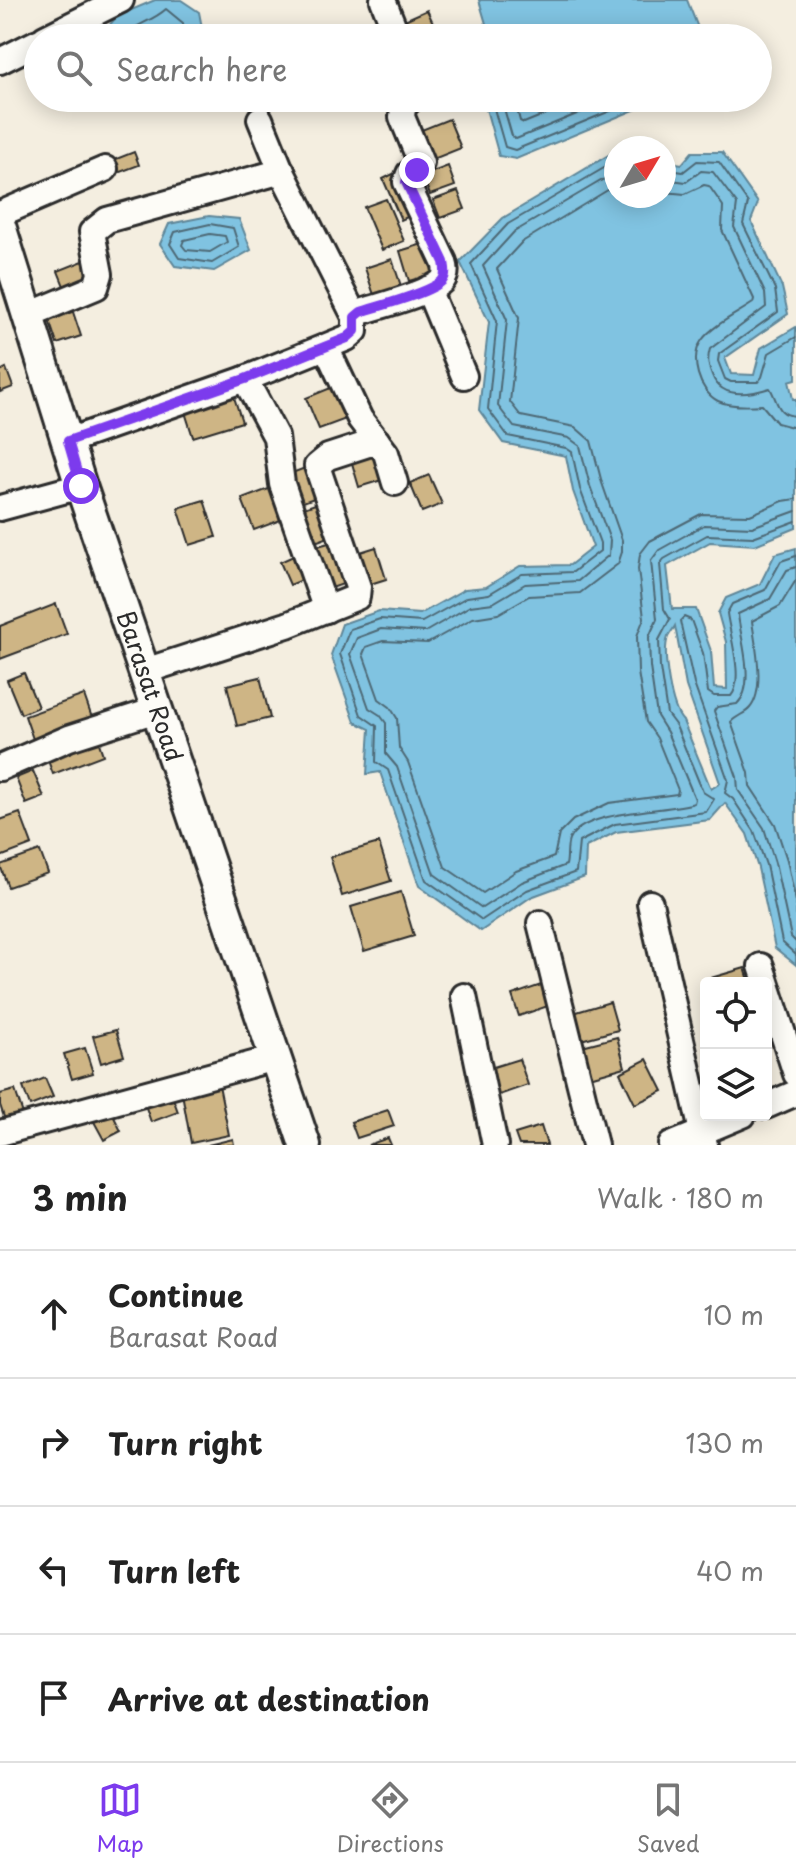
<!DOCTYPE html>
<html lang="en">
<head>
<meta charset="utf-8">
<style>
	:root { --surface:#fff; --page:#f2f2f2; --text:#222; --muted:#767676; --line:#e0e0e0; --accent:#7c3aed }
	body { margin:0; font-family:"Playpen Sans",sans-serif; background:var(--page); color:var(--text) }
	.controls { position:absolute; right:24px; bottom:24px; display:grid; overflow:hidden; border-radius:8px; box-shadow:0 4px 20px #0003 }
	.controls button { width:72px; height:72px; display:grid; place-items:center; padding:0; border:0; border-bottom:2px solid var(--line); background:var(--surface); color:var(--text); font:40px sans-serif }
	.compass { position:absolute; left:604px; top:136px; width:72px; height:72px; border-radius:50%; background:var(--surface); box-shadow:0 4px 20px #0003; rotate:52deg }
	.stop { position:absolute; width:24px; height:24px; margin:-18px; border:6px solid #7c3aed; border-radius:50%; background:#fff }
	.stop.end { background:#7c3aed; border-color:#fff; box-shadow:0 2px 8px #0008 }
	.list { margin:0; padding:0; list-style:none }
	h2 { display:flex; justify-content:space-between; align-items:center; height:104px; margin:0; padding:0 32px; font-size:34px }
	h2 small { font-size:26px; font-weight:400; color:var(--muted) }
	.list li { display:grid; grid-template-columns:52px 1fr auto; gap:24px; align-items:center; box-sizing:border-box; height:128px; padding:0 32px; border-top:2px solid var(--line) }
	.list b { display:block; font-size:30px; white-space:nowrap }
	.list p { margin:0; font-size:26px; white-space:nowrap; color:var(--muted) }
	.list em { font-size:26px; font-style:normal; color:var(--muted) }
	.icon { flex:none; width:44px; height:44px; fill:none; stroke:currentColor; stroke-width:2; stroke-linecap:round; stroke-linejoin:round }
	.map { position:relative; flex:none; width:796px; height:1145px; overflow:hidden }
	.search { position:absolute; background:var(--surface); box-shadow:0 4px 20px #0003; left:24px; right:24px; top:24px; height:88px; display:flex; align-items:center; gap:20px; box-sizing:border-box; padding:0 28px; border-radius:44px; color:var(--muted); font-size:30px }
	.sheet { height:616px; background:var(--surface) }
	nav { display:flex; justify-content:space-around; align-items:center; box-sizing:border-box; height:112px; border-top:2px solid var(--line); background:var(--surface); font-size:22px; color:var(--muted) }
	nav a { display:grid; justify-items:center; gap:4px }
	nav .on { color:var(--accent) }
	.map>svg:first-child { display:block }
	.water { fill:#80c3e1; stroke:#5e8698; stroke-width:2; fill-rule:evenodd }
	.lines { fill:none; stroke-linecap:round; stroke-linejoin:round }
	.shore { stroke:#4d6874; stroke-width:2 }
	.building { fill:#ceb585; stroke:#2b2b2b; stroke-width:2 }
	.minor-casing { stroke:#2b2b2b; stroke-width:30 }
	.major-casing { stroke:#2b2b2b; stroke-width:36 }
	.minor { stroke:#fdfcf7; stroke-width:24 }
	.major { stroke:#fdfcf7; stroke-width:30 }
	.route { stroke:#7c3aed; stroke-width:10 }
	.labels { text-anchor:middle; stroke-width:7; stroke-linejoin:round; paint-order:stroke }
	.street-label { font-size:24px; fill:#2b2b2b; stroke:#fdfcf7 }
</style>
</head>
<body>
<div class="map">
<svg width="796" height="1145" viewBox="0 0 796 1145">
	<rect width="100%" height="100%" fill="#f4eee0"/>
	<filter id="ink" filterUnits="userSpaceOnUse"><feTurbulence type="fractalNoise" baseFrequency=".0125" numOctaves="2"/><feDisplacementMap in="SourceGraphic" scale="16" xChannelSelector="R" yChannelSelector="G"/><feConvolveMatrix kernelMatrix="1 2 1 2 8 2 1 2 1" color-interpolation-filters="sRGB"/></filter>
	<g filter="url(#ink)">
		<g class="water">
			<path d="M155 0H181L199 12 204 38H99L117 16Z"/>
			<path d="M479 0H687L702 38H487L489 34Z"/>
			<path d="M483 98H663L516 159 499 156Z"/>
			<path d="M692 152H722L758 203 751 221 782 287 788 314 725 358 731 374 754 375 761 348 796 327V379L789 381 793 399H796V528L755 545 710 542 667 566 672 609H696L711 651 714 688 727 689 726 642 718 613 726 598 760 584 775 554 796 548V965L775 948 758 868 747 834 725 803 710 820 616 832 586 847 585 877 531 897 481 931 419 886 380 772 367 774 370 729 355 722 331 655 342 624 379 611 420 614 465 589 486 587 520 566 570 565 593 547 573 491 566 456 503 443 479 410 489 322 460 262 503 218 612 153H616V196H664V161L682 164ZM675 626 686 686 720 783 711 789 683 721C671 709 662 654 668 637 669 635 674 628 675 626Z"/>
			<path d="M209 216 239 219 251 250 214 271 175 266 160 244 169 224Z"/>
		</g>
		<g class="lines">
			<g class="shore">
				<path d="M121 38C132 25 152 22 166 9L183 23 185 38"/>
				<path d="M491 98 505 147 515 150 642 98"/>
				<path d="M501 98 512 136 516 139 616 98"/>
				<path d="M514 98 520 121 524 123 585 98"/>
				<path d="M616 161 508 224 471 264 497 321 488 409 508 436 566 448 572 452 580 489 600 543V551L573 572 522 574 489 594 467 597 422 622 380 619 350 629 340 654 361 715 377 726 376 762 388 770 426 880 482 920 527 890 576 872 579 842 615 824 706 812 714 799 703 792 676 726 667 714 660 668 659 640 670 619 664 609 660 564 664 559 707 535 753 537 796 521"/>
				<path d="M664 169 683 172 697 161 719 162 748 203 743 224 775 289 778 312 719 354 718 361 725 379 731 382H758L762 377 769 353 796 337"/>
				<path d="M616 172 514 232 483 266 507 320 498 406 514 427 569 438 580 446 590 486 610 540 609 555 578 581 525 584 493 603 470 606 425 632 381 629 357 638 350 654 369 708 380 715 386 723V754L397 767 434 874 482 908 522 882 566 865C568 857 566 848 569 840 583 809 666 812 694 803L695 799 667 732 657 716 650 667 649 637 657 619 651 561 659 550 704 525 752 527 796 511"/>
				<path d="M664 179 686 182 701 171 713 172 737 204 734 227 765 293 766 307 710 349C707 359 708 365 712 375 721 400 751 394 770 388 778 401 776 415 796 416"/>
				<path d="M616 185 522 242 497 269 519 318 510 402 521 416 575 427 591 441 602 483 622 540V552L618 564 580 593 529 596 498 614 473 618 428 643 383 641 366 647 363 654 379 699 390 707 397 718 399 748 408 762 445 867 483 893 516 871 554 857 559 834 573 820 609 803 677 794 678 790 657 738 646 722 638 672 637 636 644 618 638 569 640 554 650 541 701 514 750 515 783 501 796 499"/>
				<path d="M664 192 685 194 704 185 709 186 723 206 722 230 754 299 753 303C737 314 713 325 702 340 689 358 699 392 718 401 731 407 749 406 762 405L777 423 796 428"/>
				<path d="M210 224 233 228 239 247 212 263 179 258 170 244 175 232Z"/>
				<path d="M210 234 225 236 227 242 210 252 186 250 182 245 184 240Z"/>
				<path d="M796 556 781 561 765 590 732 604 727 613C729 632 745 681 731 696H714L708 692 703 653 691 620 684 617 680 621 694 684 728 780 725 793 733 799 754 831 766 865 782 942 796 955"/>
				<path d="M796 567 787 570 770 599 738 614C740 638 757 685 737 704L717 707 714 711 737 777 738 790 764 828 775 863 791 937 796 942"/>
				<path d="M796 580 780 606 752 621C755 643 766 689 750 708 745 714 736 716 731 722L749 773 750 786 775 824 787 860 796 902"/>
			</g>
		</g>
		<g class="building">
			<path d="M427 10 436 29 415 38H407L400 22Z"/>
			<path d="M379 20 388 38H345L344 37Z"/>
			<path d="M449 119 461 148 426 162 414 133Z"/>
			<path d="M134 152 139 165 112 175 106 163Z"/>
			<path d="M448 166 455 186 430 195 422 176Z"/>
			<path d="M397 172 416 213 401 220 383 179Z"/>
			<path d="M458 191 465 209 440 218 433 200Z"/>
			<path d="M386 199 404 241 382 250 364 207Z"/>
			<path d="M426 243 436 273 409 281 400 251Z"/>
			<path d="M392 259 402 289 375 298 365 268Z"/>
			<path d="M83 261 93 285 68 296 58 271Z"/>
			<path d="M71 306 81 336 57 344 47 314Z"/>
			<path d="M6 368 13 387 0 392V371Z"/>
			<path d="M333 387 346 419 319 429 306 398Z"/>
			<path d="M233 394 242 422 193 437 184 409Z"/>
			<path d="M375 445 385 479 359 487 349 453Z"/>
			<path d="M305 468 317 497 295 505 284 476Z"/>
			<path d="M429 475 442 504 422 512 410 483Z"/>
			<path d="M274 487 286 518 254 530 242 499Z"/>
			<path d="M204 500 216 537 190 545 178 508Z"/>
			<path d="M318 503 329 537 307 545 295 511Z"/>
			<path d="M332 542 346 583 323 591 308 549Z"/>
			<path d="M376 547 386 579 364 586 354 554Z"/>
			<path d="M302 552 312 576 290 585 280 562Z"/>
			<path d="M56 604 67 634 0 659V626Z"/>
			<path d="M24 673 38 707 21 714 7 680Z"/>
			<path d="M260 677 270 718 237 726 227 685Z"/>
			<path d="M84 695 92 718 33 739 25 716Z"/>
			<path d="M97 737 103 755 53 774 46 755Z"/>
			<path d="M33 771 44 797 26 804 16 778Z"/>
			<path d="M20 813 32 845 0 857V820Z"/>
			<path d="M379 843 391 881 342 896 330 857Z"/>
			<path d="M40 851 48 873 8 887 0 865Z"/>
			<path d="M401 892 414 936 364 951 351 907Z"/>
			<path d="M745 968 750 983H706V986L704 980Z"/>
			<path d="M544 984 551 1005 519 1016 512 995Z"/>
			<path d="M610 1002 618 1030 577 1041 570 1014Z"/>
			<path d="M116 1030 124 1056 101 1063 93 1036Z"/>
			<path d="M617 1037 625 1067 586 1078 578 1047Z"/>
			<path d="M85 1048 93 1073 72 1079 64 1054Z"/>
			<path d="M519 1059 528 1085 496 1096 487 1069Z"/>
			<path d="M647 1059 663 1091 635 1104 620 1073Z"/>
			<path d="M45 1078 53 1097 30 1106 23 1087Z"/>
			<path d="M219 1085 229 1135 191 1143 182 1093Z"/>
			<path d="M15 1090 24 1117 6 1123 0 1105V1094Z"/>
			<path d="M170 1090 178 1112 151 1122 143 1099Z"/>
			<path d="M110 1109 121 1131 104 1140 92 1118Z"/>
			<path d="M388 1110 394 1126 357 1138 351 1122Z"/>
			<path d="M541 1126 547 1145H519L515 1134Z"/>
			<path d="M388 1138 391 1145H368Z"/>
			<path d="M233 1139 234 1145H208Z"/>
		</g>
		<g class="lines">
			<g class="minor-casing">
				<g id="minor">
					<path d="M383 0 398 38"/>
					<path d="M45 38 121 0"/>
					<path d="M0 61 38 42"/>
					<path d="M260 119 280 168 355 317"/>
					<path d="M0 214 105 169"/>
					<path d="M428 289 464 376"/>
					<path d="M26 316 96 287 100 274 92 232 107 220 282 171"/>
					<path d="M326 347 360 419 386 453 395 483"/>
					<path d="M245 379 276 437 282 484 326 610"/>
					<path d="M68 441 245 379 347 338 355 331V317L361 312C379 306 430 293 442 281 447 275 446 268 444 262L406 182 409 174 417 170 421 163 402 117 403 107 412 98"/>
					<path d="M0 508 81 486"/>
					<path d="M142 672 287 625 357 597 358 587 317 466 328 457 377 441"/>
					<path d="M0 768 69 738 156 710"/>
					<path d="M650 903 705 1145"/>
					<path d="M540 923 595 1145"/>
					<path d="M761 966 796 1074"/>
					<path d="M464 996 495 1145"/>
					<path d="M766 1106 796 1093"/>
					<path d="M0 1133 275 1058"/>
					<path d="M671 1145 743 1115"/>
				</g>
			</g>
			<g class="major-casing">
				<g id="major">
					<path id="s1" d="M0 226 81 486 305 1145"/>
				</g>
			</g>
			<use href="#minor" class="minor"/>
			<use href="#major" class="major"/>
		</g>
	</g>
	<g class="lines" filter="url(#ink)">
		<path class="route" d="M81 486 68 441 245 379 347 338 355 331V317L361 312C379 306 430 293 442 281 447 275 445 268 444 262L406 182 409 174 417 170"/>
	</g>
	<g class="labels">
		<g class="street-label">
			<text dy="8" stroke="none"><textPath href="#s1" startOffset="484">Barasat Road</textPath></text>
		</g>
	</g>
</svg>
<div class="controls">
<button><svg class="icon" aria-label="locate" viewBox="0 0 24 24"><circle cx="12" cy="12" r="6"/><path d="M12 2v4M12 18v4M2 12h4M18 12h4"/></svg></button>
<button><svg class="icon" aria-label="layers" viewBox="0 0 24 24"><path d="M12 4l9 5-9 5-9-5zM3 14l9 5 9-5"/></svg></button>
</div>
<svg class="compass" viewBox="-18 -18 36 36"><path d="M0-13l5 13h-10z" fill="#e53935"/><path d="M0 13l5-13h-10z" fill="#767676"/></svg>
<div class="stop" style="left:81px;top:486px"></div>
<div class="stop end" style="left:417px;top:170px"></div>
<div class="search"><svg class="icon" aria-label="search" viewBox="0 0 24 24"><circle cx="10" cy="10" r="6"/><path d="M15 15l6 6"/></svg>Search here</div>
</div>
<section class="sheet">
<h2>3 min<small>Walk · 180 m</small></h2>
<ul class="list">
<li><svg class="icon" aria-label="ahead" viewBox="0 0 24 24"><path d="M12 20V5M6 11l6-6 6 6"/></svg><div><b>Continue</b><p>Barasat Road</p></div><em>10 m</em></li>
<li><svg class="icon" aria-label="right" viewBox="0 0 24 24"><path d="M7 20v-9h11M14 6l5 5-5 5"/></svg><div><b>Turn right</b></div><em>130 m</em></li>
<li><svg class="icon" aria-label="left" viewBox="0 0 24 24"><path d="M17 20v-9H6M10 6l-5 5 5 5"/></svg><div><b>Turn left</b></div><em>40 m</em></li>
<li><svg class="icon" aria-label="arrive" viewBox="0 0 24 24"><path d="M6 21V4h12l-3 4 3 4H6"/></svg><div><b>Arrive at destination</b></div></li>
</ul>
</section>
<nav>
<a class="on"><svg class="icon" aria-label="map" viewBox="0 0 24 24"><path d="M3 6l6-2 6 2 6-2v14l-6 2-6-2-6 2zM9 4v14M15 6v14"/></svg>Map</a>
<a><svg class="icon" aria-label="directions" viewBox="0 0 24 24"><path d="M12 3l9 9-9 9-9-9zM9 14v-3h6M13 9l2 2-2 2"/></svg>Directions</a>
<a><svg class="icon" aria-label="saved" viewBox="0 0 24 24"><path d="M7 4h10v16l-5-4-5 4z"/></svg>Saved</a>
</nav>
</body>
</html>
